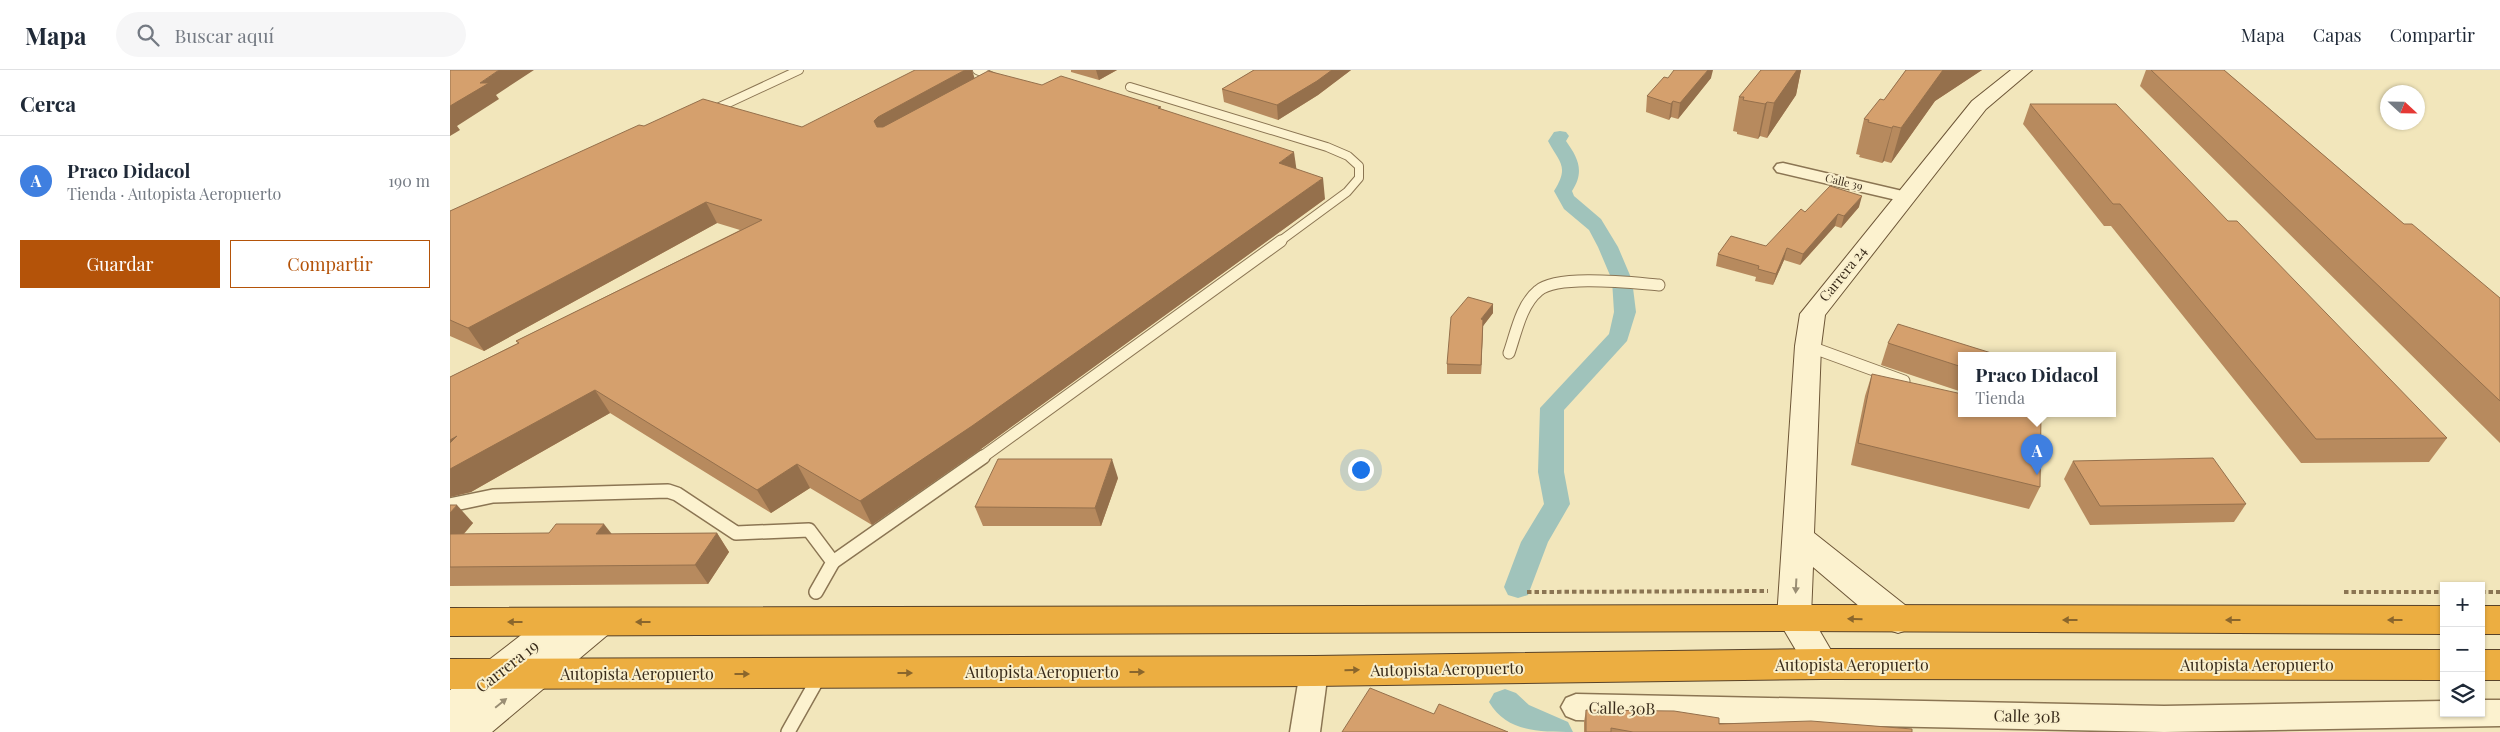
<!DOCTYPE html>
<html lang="es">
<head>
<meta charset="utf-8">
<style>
	:root { --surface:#fff; --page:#f6f6f7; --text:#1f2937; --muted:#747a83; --line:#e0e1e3; --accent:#b45309 }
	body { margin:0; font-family:"Playfair Display",serif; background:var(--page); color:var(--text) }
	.controls { position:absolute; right:15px; bottom:15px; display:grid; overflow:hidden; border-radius:0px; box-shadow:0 1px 4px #0004 }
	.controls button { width:45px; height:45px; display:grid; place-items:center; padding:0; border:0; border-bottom:1px solid var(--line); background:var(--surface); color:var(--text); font:25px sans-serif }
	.compass { position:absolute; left:1930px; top:15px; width:45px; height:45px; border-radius:50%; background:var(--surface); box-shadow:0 1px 4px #0004; rotate:112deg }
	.you { position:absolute; left:910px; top:399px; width:18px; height:18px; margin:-12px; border:4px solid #fff; border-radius:50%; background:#1a73e8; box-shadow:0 0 0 8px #1a73e833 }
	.badge { display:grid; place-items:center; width:32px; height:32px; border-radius:50%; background:var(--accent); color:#fff; font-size:16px; font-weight:700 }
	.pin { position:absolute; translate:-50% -41px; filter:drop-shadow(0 1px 2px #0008) }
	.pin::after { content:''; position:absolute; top:26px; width:18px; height:15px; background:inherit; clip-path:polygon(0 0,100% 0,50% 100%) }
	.popup { position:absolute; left:1508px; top:282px; width:158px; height:65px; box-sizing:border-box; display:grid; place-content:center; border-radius:0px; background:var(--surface); filter:drop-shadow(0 1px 4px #0005); font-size:16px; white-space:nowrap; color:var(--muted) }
	.popup b { font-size:19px; color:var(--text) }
	.popup::after { content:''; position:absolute; left:50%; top:100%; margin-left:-10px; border:10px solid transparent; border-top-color:var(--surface) }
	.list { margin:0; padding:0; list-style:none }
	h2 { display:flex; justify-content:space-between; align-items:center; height:65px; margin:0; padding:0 20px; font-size:21px }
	h2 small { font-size:16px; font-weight:400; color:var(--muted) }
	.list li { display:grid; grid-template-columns:32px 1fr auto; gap:15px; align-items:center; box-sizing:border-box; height:90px; padding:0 20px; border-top:1px solid var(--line) }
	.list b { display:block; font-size:19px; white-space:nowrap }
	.list p { margin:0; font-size:16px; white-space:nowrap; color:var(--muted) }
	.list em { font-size:16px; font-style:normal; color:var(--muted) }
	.actions { display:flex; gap:10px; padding:15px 20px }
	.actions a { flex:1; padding:11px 0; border:1px solid var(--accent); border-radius:0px; text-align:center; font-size:18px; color:var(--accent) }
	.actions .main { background:var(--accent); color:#fff }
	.icon { flex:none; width:28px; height:28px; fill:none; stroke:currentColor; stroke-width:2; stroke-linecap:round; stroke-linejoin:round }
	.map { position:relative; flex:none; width:2050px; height:662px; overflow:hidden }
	header { display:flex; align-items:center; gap:30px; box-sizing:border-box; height:70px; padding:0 25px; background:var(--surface); border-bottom:1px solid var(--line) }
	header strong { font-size:24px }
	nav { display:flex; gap:28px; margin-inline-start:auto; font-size:18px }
	.search { width:350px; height:45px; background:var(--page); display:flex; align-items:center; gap:12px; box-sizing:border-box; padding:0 18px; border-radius:28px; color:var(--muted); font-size:19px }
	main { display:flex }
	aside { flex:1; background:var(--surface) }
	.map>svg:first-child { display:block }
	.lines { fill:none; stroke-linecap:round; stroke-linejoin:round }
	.canal { fill:#a0c3bb; fill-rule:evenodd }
	.lane-far2-casing { stroke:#8b7553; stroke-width:10 }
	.lane-far1-casing { stroke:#8b7553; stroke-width:13 }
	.lane-casing { stroke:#8b7553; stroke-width:16 }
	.street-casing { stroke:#8b7553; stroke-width:3 }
	.secondary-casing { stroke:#6d5637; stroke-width:2 }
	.highway-casing { stroke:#584229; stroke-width:2 }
	.path { stroke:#8b7553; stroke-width:4; stroke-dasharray:4.5 3; stroke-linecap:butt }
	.lane-far2 { stroke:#fcf2cf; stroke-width:8 }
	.lane-far1 { stroke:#fcf2cf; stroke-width:11 }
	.lane { stroke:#fcf2cf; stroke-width:13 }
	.street { fill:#fcf2cf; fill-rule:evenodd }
	.secondary { fill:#fcf2cf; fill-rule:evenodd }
	.highway { fill:#ecae41; fill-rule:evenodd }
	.wall { fill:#b78a5e }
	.shaded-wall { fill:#95704c }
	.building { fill:#d5a06d; stroke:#95704c }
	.oneway { fill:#9a8e74 }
	.oneway2 { fill:#8a662c }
	.labels { text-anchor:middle; stroke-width:4; stroke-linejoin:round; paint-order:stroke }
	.far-street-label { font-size:11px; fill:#392b1a; stroke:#f9efcc }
	.street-label { font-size:14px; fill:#392b1a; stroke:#f9efcc }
	.near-street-label { font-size:16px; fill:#392b1a; stroke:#f9efcc }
</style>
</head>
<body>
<header>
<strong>Mapa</strong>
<div class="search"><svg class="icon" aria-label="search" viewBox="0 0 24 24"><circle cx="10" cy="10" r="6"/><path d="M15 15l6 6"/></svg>Buscar aquí</div>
<nav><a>Mapa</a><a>Capas</a><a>Compartir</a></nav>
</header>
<main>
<aside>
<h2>Cerca<small></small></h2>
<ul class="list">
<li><span class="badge" style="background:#3f7fe0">A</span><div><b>Praco Didacol</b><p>Tienda · Autopista Aeropuerto</p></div><em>190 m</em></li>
</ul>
<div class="actions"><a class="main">Guardar</a><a>Compartir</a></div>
</aside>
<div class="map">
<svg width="2050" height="662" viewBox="0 0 2050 662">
	<rect width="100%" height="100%" fill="#f2e6bb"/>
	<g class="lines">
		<g class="canal">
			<path d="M1110 61 1116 62 1119 66 1116 71C1128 88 1135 101 1122 121L1124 126 1151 149 1168 177 1182 210 1186 242 1177 271 1114 340V402L1120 434 1098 472 1078 525 1068 528 1058 525 1054 517 1071 472 1094 434 1088 402 1090 338 1159 264 1164 242 1162 210 1148 177 1139 160 1114 139 1104 121C1120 96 1109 92 1098 71L1104 62Z"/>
			<path d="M1055 619 1066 623 1079 635 1118 652 1123 662C1088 662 1057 662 1039 632L1044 623Z"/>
		</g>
		<g class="lane-far2-casing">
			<g id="lane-far2">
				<path d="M527 0 547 9"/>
				<path d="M680 17 877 77 898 86 909 96V108L897 122 829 172"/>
				<path d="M261 41 349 0"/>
			</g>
		</g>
		<g class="lane-far1-casing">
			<g id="lane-far1">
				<path d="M1358 276 1454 311"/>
				<path d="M1059 283C1066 263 1071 235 1088 221 1107 204 1183 213 1209 215"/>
				<path d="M531 388 831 171"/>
			</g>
		</g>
		<g class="lane-casing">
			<g id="lane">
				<path d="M0 435 43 426 218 421 227 424 286 463 359 460 383 492 366 522"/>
				<path d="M383 492 533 387"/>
				<path d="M338 662 370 605"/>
			</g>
		</g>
		<g class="street-casing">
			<g id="street">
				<path d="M1333 93 1461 123 1464 127 1461 131 1455 132 1327 102 1324 98 1327 94Z"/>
				<path d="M864 589 874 592 878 601 870 662H840L850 601 854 592Z"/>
				<path d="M1126 624 1714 636 1994 631V643H2031V630H2050V656L1714 662 1126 650 1116 646 1111 637 1116 628Z"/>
			</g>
		</g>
		<g class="secondary-casing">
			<g id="secondary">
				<path d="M1561 0H1582L1536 39 1375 245 1371 276 1364 463 1460 539 1465 549 1460 559 1448 563 1436 559 1363 497 1361 546 1389 594 1384 604 1372 609 1360 604 1327 548 1345 276 1350 244 1522 31Z"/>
				<path d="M113 538 125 542 128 549C140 540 147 538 161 542L166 552 161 562 42 662H0V620L101 542Z"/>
			</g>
		</g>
		<g class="highway-casing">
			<g id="highway">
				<path d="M1344 535 1994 536V564L1344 561 0 566V538Z"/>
				<rect x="2031" y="536" width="19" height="28"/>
				<path d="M1372 579 1994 580V610L1372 609 864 616 0 619V589L864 586Z"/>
				<rect x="2031" y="580" width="19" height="30"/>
			</g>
		</g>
		<g class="path">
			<path d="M1077 522 1318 521"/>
			<path d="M1894 522H1994"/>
			<path d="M2031 522H2050"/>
		</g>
		<use href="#lane-far2" class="lane-far2"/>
		<use href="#lane-far1" class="lane-far1"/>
		<use href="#lane" class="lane"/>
		<use href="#street" class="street"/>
		<use href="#secondary" class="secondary"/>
		<use href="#highway" class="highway"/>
	</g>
	<g class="wall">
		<path d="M522 0 524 8 592 15 712 39 846 99 875 129 531 379 422 455 360 418 321 443 160 343 21 422 0 427V307L68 273 66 271 290 160 267 153 34 281 0 266V141L194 56 352 57Z"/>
		<path d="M621 0H667L649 10 621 2Z"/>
		<path d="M804 0H901L868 25 828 50 774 32 772 19Z"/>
		<path d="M1311 0H1351L1346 25 1317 68 1310 66 1308 69 1287 64V62L1283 61 1289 27Z"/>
		<path d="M1456 0H1532L1485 31 1441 93 1434 91 1432 93 1409 87 1410 85 1406 84 1414 49 1434 30Z"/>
		<path d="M1696 0H1774L1954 154 2050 228V373L1690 16Z"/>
		<path d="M1218 8H1261L1228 49 1221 47 1219 50 1196 42 1197 26Z"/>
		<path d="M1580 34 1778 151 1997 368 1979 392 1851 393 1661 156H1654L1573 54Z"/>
		<path d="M1409 137 1391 158 1385 156 1350 195 1334 190 1323 215 1305 211 1306 207 1266 196 1268 184 1316 176 1355 142Z"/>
		<path d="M1043 234V243L1033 256 1031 304H997V294Z"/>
		<path d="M1438 273 1512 286V322L1431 295Z"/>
		<path d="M1422 304 1590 417 1579 439 1401 395 1415 326Z"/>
		<path d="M1623 391 1796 434 1784 452 1640 455 1614 409Z"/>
		<path d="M668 408 651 456H533L525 437Z"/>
		<path d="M0 435 23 453 14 464H162L267 463 279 482 258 514 0 516Z"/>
		<path d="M1136 640 1269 654 1462 662H1134V652Z"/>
	</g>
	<g class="shaded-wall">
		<path d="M49 0H84L46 25 49 29 7 56 10 60 0 66V36L30 13Z"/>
		<path d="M515 0H522L527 16 432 71 424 51 428 47Z"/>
		<path d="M646 0H667L649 10Z"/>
		<path d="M882 0H901L868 25 828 50 827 35Z"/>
		<path d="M1258 0H1263L1261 8 1228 49 1230 33Z"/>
		<path d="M1346 0H1351L1346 25 1317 68 1324 33Z"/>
		<path d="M1493 0H1532L1485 31 1441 93 1451 58Z"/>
		<path d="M1223 31 1221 47 1219 50 1221 34Z"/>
		<path d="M1317 32 1310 66 1308 69 1315 34Z"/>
		<path d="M1443 56 1434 91 1432 93 1442 58Z"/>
		<path d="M844 82 847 103 829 93Z"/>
		<path d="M873 108 875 129 531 379 422 455 410 431Z"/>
		<path d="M1412 126 1409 137 1391 158 1394 146Z"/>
		<path d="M256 132 267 153 34 281 18 258Z"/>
		<path d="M1388 144 1385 156 1350 195 1353 184Z"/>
		<path d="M1337 178 1334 190 1323 215 1326 204Z"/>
		<path d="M1043 234V243L1033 256 1031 304V249Z"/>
		<path d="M145 320 160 343 21 422 0 427V370L7 366Z"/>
		<path d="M662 389 668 408 651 456 645 438Z"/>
		<path d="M347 394 360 418 321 443 307 420Z"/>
		<path d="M7 435 23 453 0 479V443Z"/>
		<path d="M154 454 168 472 146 464Z"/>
		<path d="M267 463 279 482 258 514 245 495Z"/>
	</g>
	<g class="building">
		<path d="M0 0H49L30 13H39L0 36Z"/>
		<path d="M465 0H515L428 47 424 51 427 57H433L538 1 592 15 611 6 711 37 708 38 844 82 829 93 873 108 522 356 410 431 347 394 307 420 145 320 0 399V373L7 366 0 370V307L69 273 66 271 312 150 256 132 18 258 0 250V141L189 55 194 56 253 29 352 57Z"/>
		<path d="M804 0H882L867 11 827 35 772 19Z"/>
		<path d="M1224 0H1258L1230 33 1223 31 1221 34 1197 26 1214 7 1218 8Z"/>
		<path d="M1311 0H1347L1324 33 1317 32 1315 34 1293 30 1294 27H1289Z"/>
		<path d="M1456 0H1493L1451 58 1443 56 1442 58 1418 52 1419 50 1414 49 1430 29 1434 30Z"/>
		<path d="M1701 0H1774L1954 154H1962L2050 228V331Z"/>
		<path d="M1580 34H1666L1778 151H1787L1997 368 1866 369 1670 134H1663Z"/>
		<path d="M1380 116 1412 126 1394 146 1388 144 1353 184 1337 178 1326 204 1308 199 1309 196 1268 184 1281 166 1316 176 1351 139 1355 142Z"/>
		<path d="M1018 227 1043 234 1031 249 1033 250 1031 295 997 294 1001 247Z"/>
		<path d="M1448 254 1551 286H1512V297L1438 273Z"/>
		<path d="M1422 304 1512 324V344H1591L1590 417 1408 373Z"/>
		<path d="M1763 388 1796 434 1650 436 1623 391Z"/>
		<path d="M548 389H662L645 438 525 437Z"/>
		<path d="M0 435H7L0 443Z"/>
		<path d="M106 454H154L146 464 267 463 245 495 0 497V464L99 463Z"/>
		<path d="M920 618 984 644 989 634 1058 662H892Z"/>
		<path d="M1136 640 1224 641 1269 648V654L1361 651 1462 659V662H1183L1161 658V662H1136Z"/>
	</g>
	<defs><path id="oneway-solid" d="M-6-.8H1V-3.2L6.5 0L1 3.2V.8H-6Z" transform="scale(1.25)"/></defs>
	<g class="oneway">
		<use href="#oneway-solid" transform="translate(1346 516) rotate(93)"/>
		<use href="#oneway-solid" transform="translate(51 633) rotate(-39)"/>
	</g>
	<g class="oneway2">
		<use href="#oneway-solid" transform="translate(1405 549) rotate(-179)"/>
		<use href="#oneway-solid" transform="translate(1620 550) rotate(-180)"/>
		<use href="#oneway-solid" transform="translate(1783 550) rotate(-180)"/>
		<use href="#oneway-solid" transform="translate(1945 550) rotate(-180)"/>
		<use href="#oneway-solid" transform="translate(65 552) rotate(180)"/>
		<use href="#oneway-solid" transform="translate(193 552) rotate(180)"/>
		<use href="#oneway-solid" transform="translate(902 600) rotate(-1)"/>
		<use href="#oneway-solid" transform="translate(687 602)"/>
		<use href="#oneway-solid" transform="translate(455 603)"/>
		<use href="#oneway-solid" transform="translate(292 604)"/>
	</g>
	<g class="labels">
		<g class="far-street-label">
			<text transform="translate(1394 112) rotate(13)" y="4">Calle 39</text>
		</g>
		<g class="street-label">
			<text transform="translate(1393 204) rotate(-51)" y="5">Carrera 24</text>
		</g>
		<g class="near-street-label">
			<text x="1402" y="601">Autopista Aeropuerto</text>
			<text x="1807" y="601">Autopista Aeropuerto</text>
			<text transform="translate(57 596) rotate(-38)" y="6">Carrera 19</text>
			<text transform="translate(997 599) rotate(-1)" y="6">Autopista Aeropuerto</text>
			<text x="592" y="608">Autopista Aeropuerto</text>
			<text x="187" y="610">Autopista Aeropuerto</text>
			<text transform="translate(1172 638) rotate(1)" y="6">Calle 30B</text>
			<text transform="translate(1577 646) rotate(1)" y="6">Calle 30B</text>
		</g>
	</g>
</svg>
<div class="controls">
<button>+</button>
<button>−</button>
<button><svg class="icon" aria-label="layers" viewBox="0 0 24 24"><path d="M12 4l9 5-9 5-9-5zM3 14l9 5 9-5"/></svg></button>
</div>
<svg class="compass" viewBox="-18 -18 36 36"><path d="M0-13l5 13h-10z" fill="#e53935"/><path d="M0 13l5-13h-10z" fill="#747a83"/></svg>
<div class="you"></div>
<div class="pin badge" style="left:1587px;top:405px;background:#3f7fe0">A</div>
<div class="popup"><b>Praco Didacol</b>Tienda</div>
</div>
</main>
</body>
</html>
